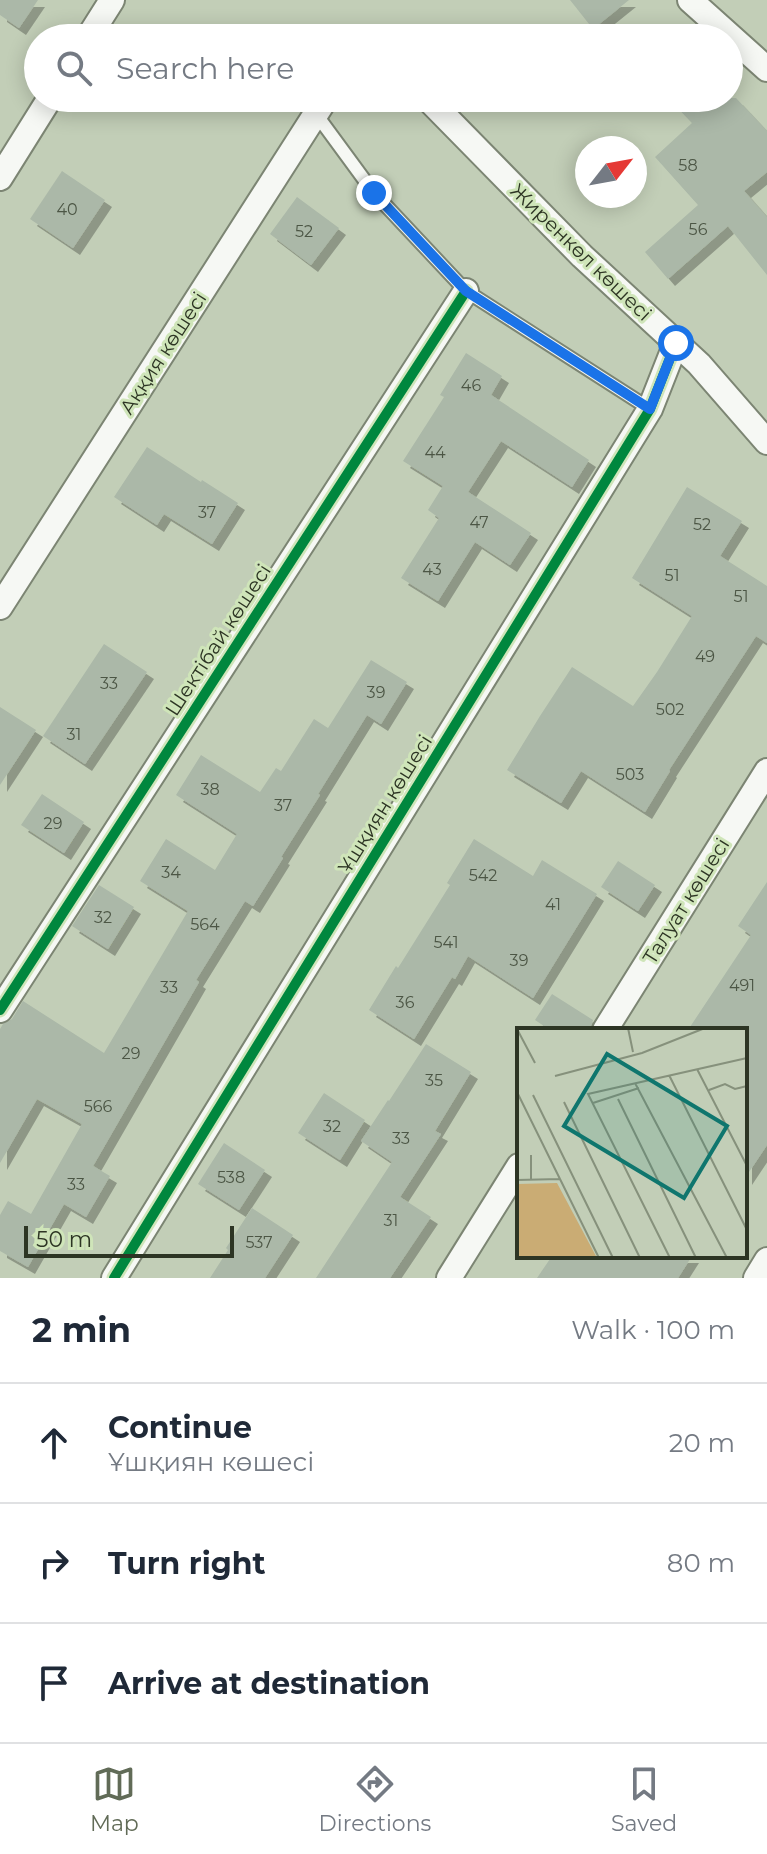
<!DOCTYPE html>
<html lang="en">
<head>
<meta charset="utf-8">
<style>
	:root { --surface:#fff; --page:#f6f6f7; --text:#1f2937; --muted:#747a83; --line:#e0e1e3; --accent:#616b57 }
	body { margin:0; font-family:Montserrat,sans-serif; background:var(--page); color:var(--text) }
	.compass { position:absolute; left:575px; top:136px; width:72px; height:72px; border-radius:50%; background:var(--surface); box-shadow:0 4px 20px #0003; rotate:59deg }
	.scale { position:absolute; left:24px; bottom:20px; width:210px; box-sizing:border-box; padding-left:8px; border:4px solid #2d3524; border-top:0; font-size:22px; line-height:28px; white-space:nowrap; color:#2d3524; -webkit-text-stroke:6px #cfe5b9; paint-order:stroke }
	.stop { position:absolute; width:24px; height:24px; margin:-18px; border:6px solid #1a73e8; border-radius:50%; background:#fff }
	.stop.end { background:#1a73e8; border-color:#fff; box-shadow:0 2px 8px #0008 }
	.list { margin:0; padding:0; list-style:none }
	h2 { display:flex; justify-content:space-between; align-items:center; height:104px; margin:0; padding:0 32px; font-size:34px }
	h2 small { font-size:26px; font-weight:400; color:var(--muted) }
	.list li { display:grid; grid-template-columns:52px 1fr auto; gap:24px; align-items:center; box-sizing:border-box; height:120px; padding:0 32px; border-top:2px solid var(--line) }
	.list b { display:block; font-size:30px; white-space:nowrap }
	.list p { margin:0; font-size:26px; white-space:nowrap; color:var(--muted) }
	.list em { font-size:26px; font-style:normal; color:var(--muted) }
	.icon { flex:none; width:44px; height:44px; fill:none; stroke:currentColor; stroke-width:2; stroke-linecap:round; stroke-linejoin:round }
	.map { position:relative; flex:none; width:767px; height:1278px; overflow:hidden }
	.search { position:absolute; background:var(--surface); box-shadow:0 4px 20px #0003; left:24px; right:24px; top:24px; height:88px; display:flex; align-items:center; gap:20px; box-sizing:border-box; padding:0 28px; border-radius:44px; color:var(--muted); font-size:30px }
	.sheet { height:464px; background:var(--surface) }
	nav { display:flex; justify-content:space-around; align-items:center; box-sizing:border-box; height:112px; border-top:2px solid var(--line); background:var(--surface); font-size:22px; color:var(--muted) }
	nav a { display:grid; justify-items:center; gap:4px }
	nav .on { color:var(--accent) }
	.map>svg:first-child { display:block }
	.building { fill:#abb8a8; filter:url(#shadow) }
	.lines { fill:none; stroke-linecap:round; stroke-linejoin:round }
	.service-casing { stroke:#7c8573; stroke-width:16 }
	.minor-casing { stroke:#7c8573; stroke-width:28 }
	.service { stroke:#f6f8f4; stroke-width:12 }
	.minor { stroke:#f6f8f4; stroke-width:24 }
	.cycleway-casing { stroke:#cfe5b9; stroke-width:15 }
	.cycleway { stroke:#00873e; stroke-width:10 }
	.route { stroke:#1a73e8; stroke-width:10 }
	.labels { text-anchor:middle; stroke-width:6; stroke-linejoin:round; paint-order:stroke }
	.number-label { font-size:16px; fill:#4c5645 }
	.street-label { font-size:20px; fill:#2d3524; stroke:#cfe5b9 }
	.inset-road { fill:none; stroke:#86917c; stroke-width:2 }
	.view { fill:#0f766e; fill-opacity:0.15; stroke:#0f766e; stroke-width:4 }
	.inset-edge { fill:none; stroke:#2d3524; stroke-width:4 }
</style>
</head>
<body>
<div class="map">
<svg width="767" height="1278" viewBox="0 0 767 1278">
	<defs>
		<filter id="shadow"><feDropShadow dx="7" dy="7" stdDeviation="0" flood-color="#0004"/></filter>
	</defs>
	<rect width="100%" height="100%" fill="#c2ceb7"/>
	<g class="building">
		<path d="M0 0H38L19 28 0 15Z"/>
		<path d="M570 0H629L593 29Z"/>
		<path d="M668 98H736L767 131V172L744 191 767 217V275L728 226 668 279 645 252 698 205 655 157 692 123Z"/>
		<path d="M62 171 105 200 73 248 30 219Z"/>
		<path d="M297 197 339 228 311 265 270 234Z"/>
		<path d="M466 353 502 376 491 395 589 460 572 487 501 441 468 492 531 533 510 565 475 542 438 601 401 578 439 518 428 510 443 486 403 461 444 397 440 395Z"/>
		<path d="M147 447 201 482 202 480 238 503 212 544 164 514 157 525 114 497Z"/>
		<path d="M687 487 742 521 720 556 767 586V643L756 636 669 770 670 771 645 812 581 771 561 803 507 770 540 716 572 667 633 706 657 672 692 616 632 578Z"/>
		<path d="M104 644 147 672 85 764 43 736Z"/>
		<path d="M371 660 407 682 381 724 367 715 318 794 320 795 281 857 283 858 253 906 245 901 196 980 199 982 93 1166 110 1176 86 1217 64 1204 28 1267 0 1251V1215L8 1201 31 1214 82 1124 37 1099 0 1163V1029L3 1024 12 1019 23 1001 104 1053 188 911 140 881 166 839 215 870 237 834 176 795 201 755 260 792 276 768 281 771 314 719 328 728Z"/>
		<path d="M0 707 36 730 0 785Z"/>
		<path d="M42 794 84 822 64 853 21 825Z"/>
		<path d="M474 839 533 876 542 860 597 894 533 998 468 956 455 979 452 977 414 1039 369 1010 396 966 398 968 450 885 447 883Z"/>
		<path d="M618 861 655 885 638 911 601 887Z"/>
		<path d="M767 882V1145L745 1178V1030H688L751 935 738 926Z"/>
		<path d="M99 885 134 907 108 949 72 926Z"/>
		<path d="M552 994 593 1020 590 1030H550L535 1020Z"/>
		<path d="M426 1044 471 1072 435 1131 441 1134 400 1197 431 1217 390 1278H316L392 1162 361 1141 388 1100 389 1101Z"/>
		<path d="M324 1093 365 1120 340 1160 298 1133Z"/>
		<path d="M224 1143 265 1170 239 1210 198 1184Z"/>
		<path d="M252 1208 293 1235 265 1278H210L228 1250 226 1248Z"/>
		<path d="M552 1256H692L678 1278H537Z"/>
	</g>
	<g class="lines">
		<g class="service-casing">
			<path id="service" d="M316 114 374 193 466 291 650 409"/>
		</g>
		<g class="minor-casing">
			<g id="minor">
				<path d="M690 0 767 69"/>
				<path d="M88 38 112 0"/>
				<path d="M365 38H367"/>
				<path d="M427 98 582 256 699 364 767 442"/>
				<path d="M0 178 50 98"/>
				<path d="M0 607 326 98"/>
				<path d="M0 1010 466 291"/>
				<path d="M605 1030 767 771"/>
				<path d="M114 1278 650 409 676 343"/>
				<path d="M449 1278 519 1166"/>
				<path d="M756 1278 767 1260"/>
			</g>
		</g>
		<use href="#service" class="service"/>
		<use href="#minor" class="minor"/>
		<g class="cycleway-casing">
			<g id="cycleway">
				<path d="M0 1010 466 291"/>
				<path d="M114 1278 650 409 676 343"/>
			</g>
		</g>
		<use href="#cycleway" class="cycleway"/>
	</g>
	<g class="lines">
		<path class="route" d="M374 193 466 291 650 409 676 343"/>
	</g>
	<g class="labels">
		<g class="number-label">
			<text x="688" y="171">58</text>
			<text x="67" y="215">40</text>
			<text x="698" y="235">56</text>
			<text x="304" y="237">52</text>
			<text x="471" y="391">46</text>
			<text x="435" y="458">44</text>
			<text x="207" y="518">37</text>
			<text x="479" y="528">47</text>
			<text x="702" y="530">52</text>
			<text x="432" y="575">43</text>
			<text x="672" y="581">51</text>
			<text x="741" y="602">51</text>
			<text x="705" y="662">49</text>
			<text x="109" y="689">33</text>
			<text x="376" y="698">39</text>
			<text x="670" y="715">502</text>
			<text x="74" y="740">31</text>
			<text x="630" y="780">503</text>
			<text x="210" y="795">38</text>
			<text x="283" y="811">37</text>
			<text x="53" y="829">29</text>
			<text x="171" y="878">34</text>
			<text x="483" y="881">542</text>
			<text x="553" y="910">41</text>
			<text x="103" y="923">32</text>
			<text x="205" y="930">564</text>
			<text x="446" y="948">541</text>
			<text x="519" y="966">39</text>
			<text x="742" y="991">491</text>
			<text x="169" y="993">33</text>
			<text x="405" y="1008">36</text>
			<text x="131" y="1059">29</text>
			<text x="434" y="1086">35</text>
			<text x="98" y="1112">566</text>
			<text x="332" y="1132">32</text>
			<text x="401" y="1144">33</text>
			<text x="231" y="1183">538</text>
			<text x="76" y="1190">33</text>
			<text x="391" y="1226">31</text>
			<text x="259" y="1248">537</text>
		</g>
		<g class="street-label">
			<text transform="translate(581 252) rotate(44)" y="7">Жиренкөл көшесі</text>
			<text transform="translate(163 353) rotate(-57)" y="7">Аққия көшесі</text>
			<text transform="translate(218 640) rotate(-57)" y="7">Шектібай көшесі</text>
			<text transform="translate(385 804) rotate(-58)" y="7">Ұшқиян көшесі</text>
			<text transform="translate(686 901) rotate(-58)" y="7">Талуат көшесі</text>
		</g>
	</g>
	<g transform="translate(517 1028)">
		<rect width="230" height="230" fill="#c2ceb7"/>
		<path d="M40 155 80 230H0V156Z" fill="#caac74"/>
		<path class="inset-road" d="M111 0 116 24M0 1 18 35M180 41 230 138M152 47 230 202M38 48 125 25 188 0M118 55 210 230M192 62 208 56 218 61 230 58M0 64 82 230M16 67 96 230M101 71 179 230M47 74 123 230M76 75 122 60M14 127V152M0 152 43 151M153 230 71 66 230 30"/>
		<path class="view" d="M90 26 210 98 167 170 47 98Z"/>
		<rect width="230" height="230" class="inset-edge"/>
	</g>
</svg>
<svg class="compass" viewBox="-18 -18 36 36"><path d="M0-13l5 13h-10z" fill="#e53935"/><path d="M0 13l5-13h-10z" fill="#747a83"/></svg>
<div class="scale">50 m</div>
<div class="stop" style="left:676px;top:343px"></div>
<div class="stop end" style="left:374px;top:193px"></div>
<div class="search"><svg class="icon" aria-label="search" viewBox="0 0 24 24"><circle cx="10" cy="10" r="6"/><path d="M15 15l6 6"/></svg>Search here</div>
</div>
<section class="sheet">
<h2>2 min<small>Walk · 100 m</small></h2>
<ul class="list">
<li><svg class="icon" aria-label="ahead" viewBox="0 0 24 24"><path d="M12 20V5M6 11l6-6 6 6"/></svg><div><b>Continue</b><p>Ұшқиян көшесі</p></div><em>20 m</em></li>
<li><svg class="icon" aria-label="right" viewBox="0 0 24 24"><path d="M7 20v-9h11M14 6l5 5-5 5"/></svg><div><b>Turn right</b></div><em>80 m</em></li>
<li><svg class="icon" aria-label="arrive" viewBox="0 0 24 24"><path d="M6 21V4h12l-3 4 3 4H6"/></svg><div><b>Arrive at destination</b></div></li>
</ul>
</section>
<nav>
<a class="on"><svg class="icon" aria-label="map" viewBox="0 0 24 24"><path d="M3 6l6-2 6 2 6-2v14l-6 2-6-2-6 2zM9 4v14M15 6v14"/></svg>Map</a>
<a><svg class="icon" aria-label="directions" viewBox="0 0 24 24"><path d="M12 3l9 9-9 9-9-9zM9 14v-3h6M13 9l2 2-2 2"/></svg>Directions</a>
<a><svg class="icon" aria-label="saved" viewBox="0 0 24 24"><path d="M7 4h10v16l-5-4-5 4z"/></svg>Saved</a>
</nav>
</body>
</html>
